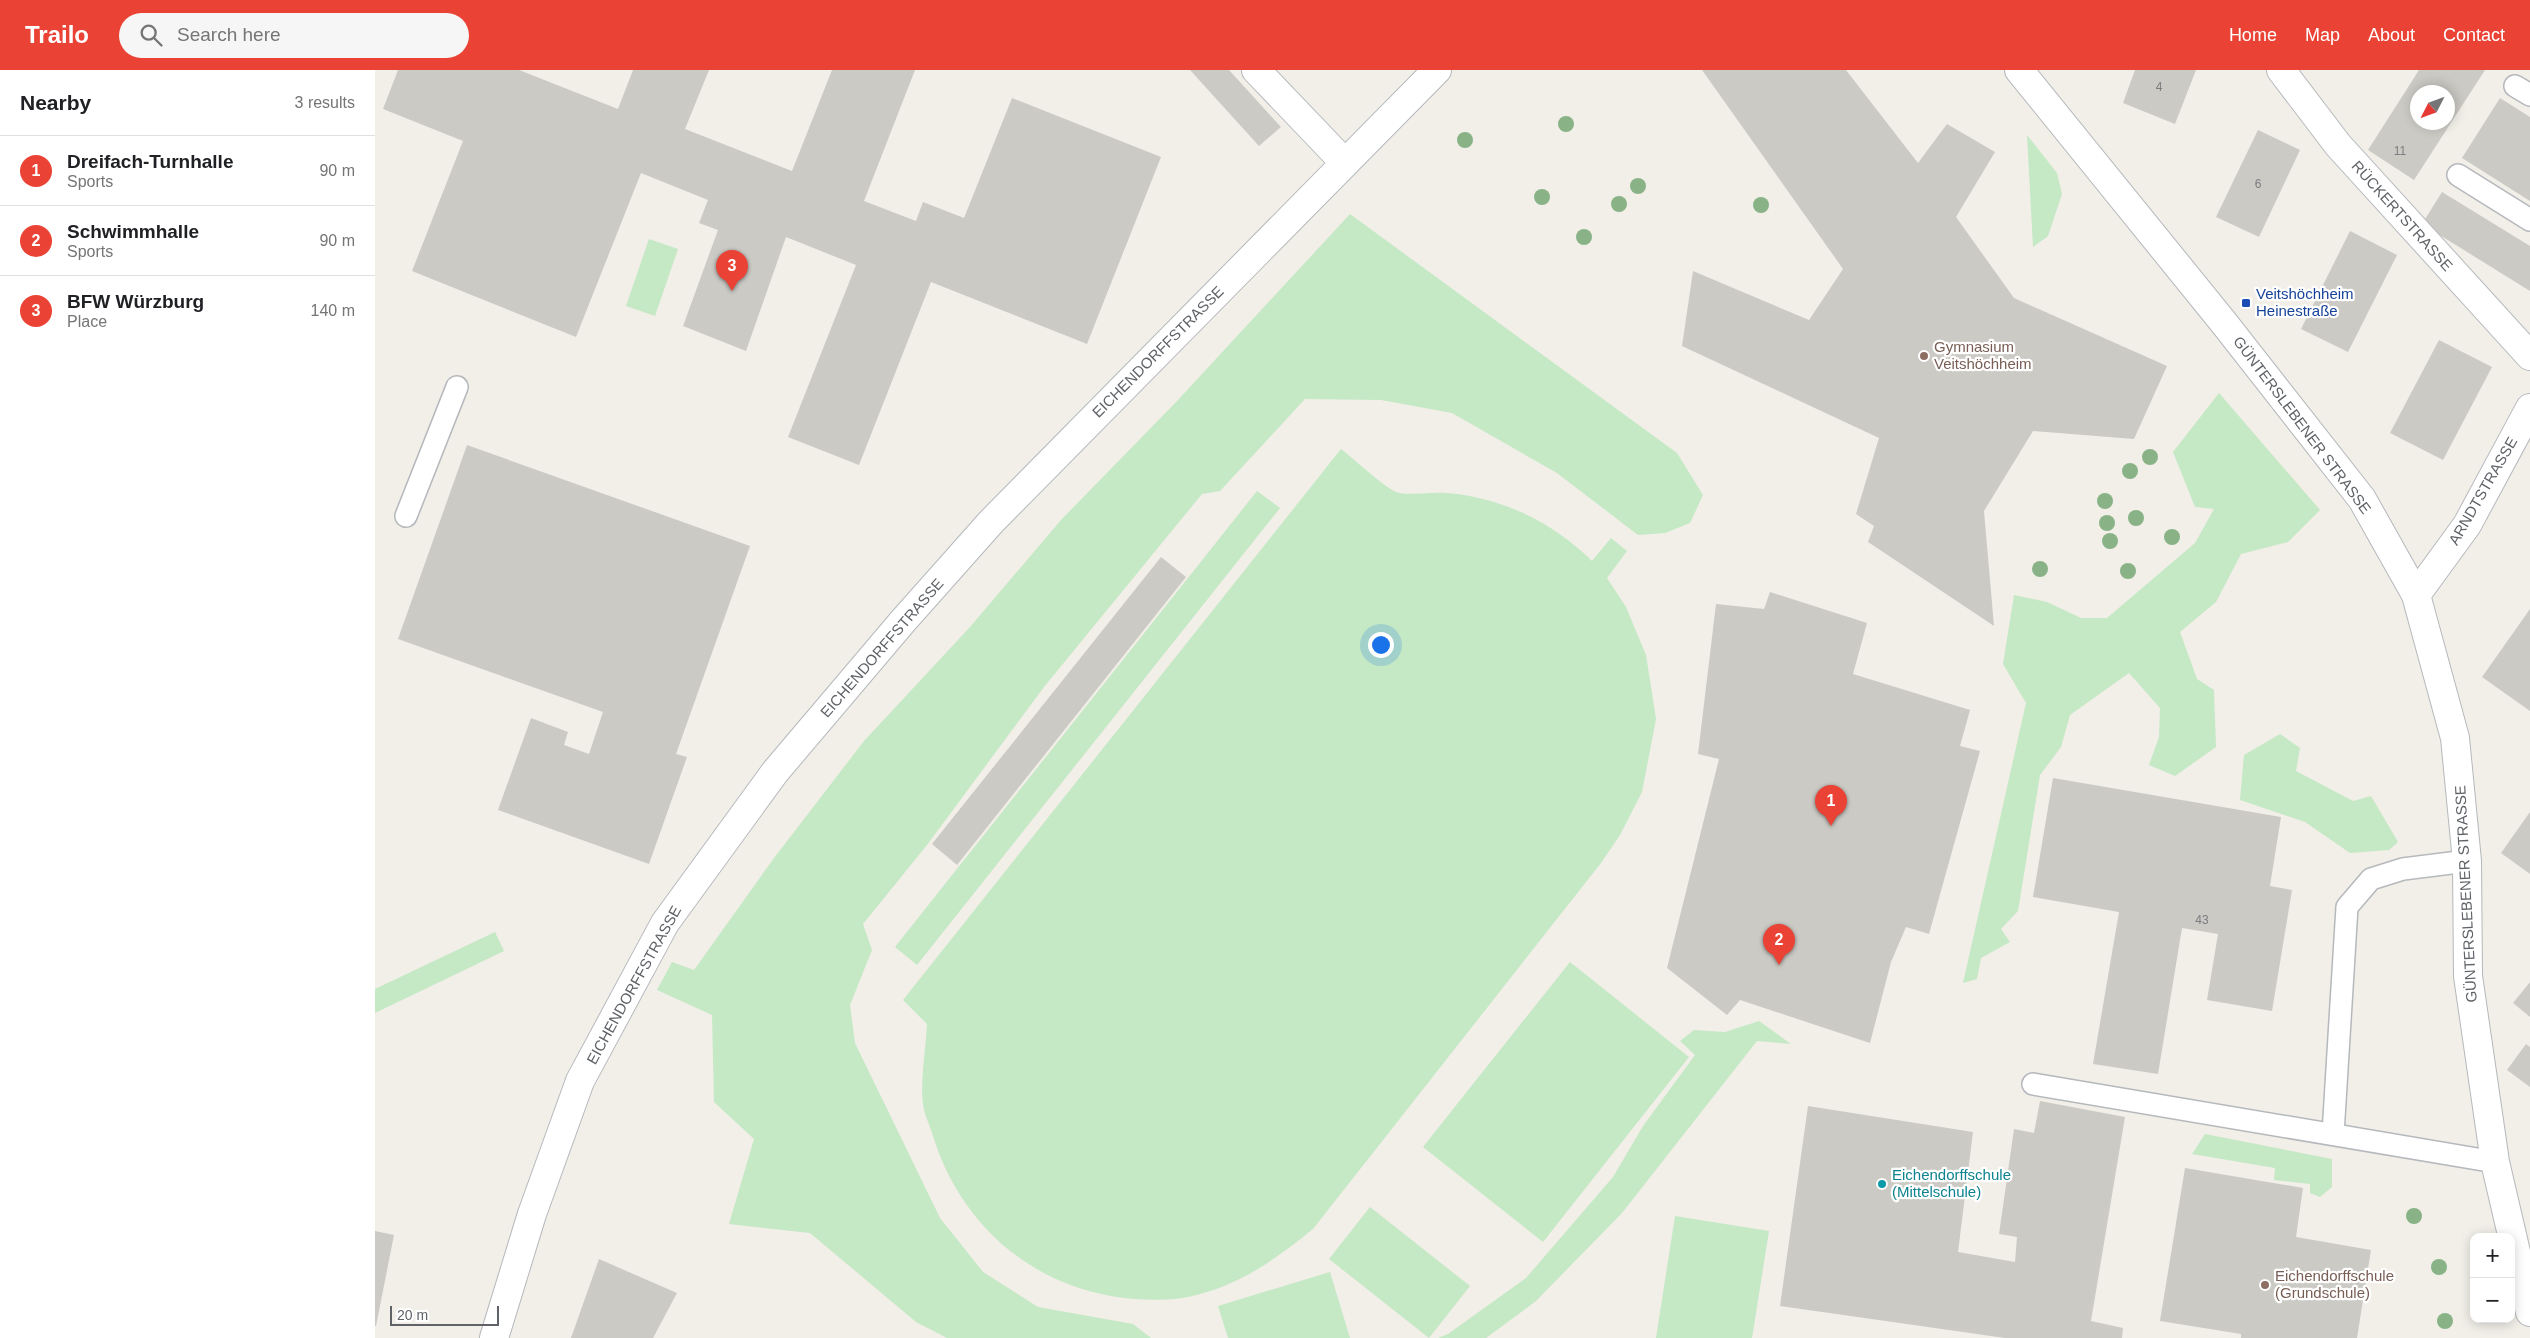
<!DOCTYPE html>
<html lang="en">
<head>
<meta charset="utf-8">
<style>
	:root { --surface:#fff; --page:#f6f6f6; --text:#202124; --muted:#757577; --line:#e0e0e0; --accent:#ea4335 }
	body { margin:0; font-family:Arial,sans-serif; background:var(--page); color:var(--text) }
	.controls { position:absolute; right:15px; bottom:15px; display:grid; overflow:hidden; border-radius:10px; box-shadow:0 2px 12px #0003 }
	.controls button { width:45px; height:45px; display:grid; place-items:center; padding:0; border:0; border-bottom:1px solid var(--line); background:var(--surface); color:var(--text); font:25px sans-serif }
	.compass { position:absolute; left:2035px; top:15px; width:45px; height:45px; border-radius:50%; background:var(--surface); box-shadow:0 2px 12px #0003; rotate:228deg }
	.scale { position:absolute; left:15px; bottom:12px; width:109px; box-sizing:border-box; padding-left:5px; border:2px solid #5f6368; border-top:0; font-size:14px; line-height:18px; white-space:nowrap; color:#5f6368; -webkit-text-stroke:4px #fff; paint-order:stroke }
	.you { position:absolute; left:1005px; top:574px; width:18px; height:18px; margin:-12px; border:4px solid #fff; border-radius:50%; background:#1a73e8; box-shadow:0 0 0 8px #1a73e833 }
	.badge { display:grid; place-items:center; width:32px; height:32px; border-radius:50%; background:var(--accent); color:#fff; font-size:16px; font-weight:700 }
	.pin { position:absolute; translate:-50% -41px; filter:drop-shadow(0 1px 2px #0008) }
	.pin::after { content:''; position:absolute; top:26px; width:18px; height:15px; background:inherit; clip-path:polygon(0 0,100% 0,50% 100%) }
	.list { margin:0; padding:0; list-style:none }
	h2 { display:flex; justify-content:space-between; align-items:center; height:65px; margin:0; padding:0 20px; font-size:21px }
	h2 small { font-size:16px; font-weight:400; color:var(--muted) }
	.list li { display:grid; grid-template-columns:32px 1fr auto; gap:15px; align-items:center; box-sizing:border-box; height:70px; padding:0 20px; border-top:1px solid var(--line) }
	.list b { display:block; font-size:19px; white-space:nowrap }
	.list p { margin:0; font-size:16px; white-space:nowrap; color:var(--muted) }
	.list em { font-size:16px; font-style:normal; color:var(--muted) }
	.icon { flex:none; width:28px; height:28px; fill:none; stroke:currentColor; stroke-width:2; stroke-linecap:round; stroke-linejoin:round }
	.map { position:relative; flex:none; width:2155px; height:1268px; overflow:hidden }
	header { display:flex; align-items:center; gap:30px; box-sizing:border-box; height:70px; padding:0 25px; background:var(--accent); color:#fff }
	header strong { font-size:24px }
	nav { display:flex; gap:28px; margin-inline-start:auto; font-size:18px }
	.search { width:350px; height:45px; background:var(--page); display:flex; align-items:center; gap:12px; box-sizing:border-box; padding:0 18px; border-radius:28px; color:var(--muted); font-size:19px }
	main { display:flex }
	aside { flex:1; background:var(--surface) }
	.map>svg:first-child { display:block }
	.green { fill:#c5e8c5 }
	.building { fill:#cccac5; fill-rule:evenodd }
	.lines { fill:none; stroke-linecap:round; stroke-linejoin:round }
	.service-casing { stroke:#b5b8bc; stroke-width:24 }
	.minor-casing { stroke:#b5b8bc; stroke-width:30 }
	.service { stroke:#fff; stroke-width:21 }
	.minor { stroke:#fff; stroke-width:28 }
	.tree { fill:#89b387 }
	.transit-dot { fill:#1a4fb4; stroke:#fff; stroke-width:2 }
	.education-dot { fill:#8d6e63; stroke:#fff; stroke-width:2 }
	.culture-dot { fill:#0f9aa8; stroke:#fff; stroke-width:2 }
	.labels { text-anchor:middle; stroke-width:4.5; stroke-linejoin:round; paint-order:stroke }
	.number-label { font-size:12px; fill:#7a7d7f }
	.street-label { font-size:15px; fill:#5f6368; stroke:#fff }
	.transit-label { font-size:15px; fill:#164399; stroke:#fff; text-anchor:start }
	.education-label { font-size:15px; fill:#785e54; stroke:#fff; text-anchor:start }
	.culture-label { font-size:15px; fill:#0d838f; stroke:#fff; text-anchor:start }
</style>
</head>
<body>
<header>
<strong>Trailo</strong>
<div class="search"><svg class="icon" aria-label="search" viewBox="0 0 24 24"><circle cx="10" cy="10" r="6"/><path d="M15 15l6 6"/></svg>Search here</div>
<nav><a>Home</a><a>Map</a><a>About</a><a>Contact</a></nav>
</header>
<main>
<aside>
<h2>Nearby<small>3 results</small></h2>
<ul class="list">
<li><span class="badge">1</span><div><b>Dreifach-Turnhalle</b><p>Sports</p></div><em>90 m</em></li>
<li><span class="badge">2</span><div><b>Schwimmhalle</b><p>Sports</p></div><em>90 m</em></li>
<li><span class="badge">3</span><div><b>BFW Würzburg</b><p>Place</p></div><em>140 m</em></li>
</ul>
</aside>
<div class="map">
<svg width="2155" height="1268" viewBox="0 0 2155 1268">
	<rect width="100%" height="100%" fill="#f1efe8"/>
	<g class="green">
		<path d="M1652 65 1682 103 1687 124 1673 166 1658 177Z"/>
		<path d="M975 144 1302 383 1328 425 1315 453 1290 463 1263 465 1182 403 1077 343 1006 330 930 329 845 421 827 424 669 617 552 775 488 854 497 880 475 935 480 973 565 1148 608 1202 663 1237 758 1254 776 1268H572L541 1252 435 1163 354 1154 379 1069 339 1032 337 945 282 920 297 892 319 900 399 788 489 671 595 557 686 450 803 330Z"/>
		<path d="M274 169 303 179 280 246 251 236Z"/>
		<path d="M1844 323 1945 440 1913 472 1866 484 1841 532 1805 562 1822 609 1839 620 1841 677 1800 706 1774 695 1784 667 1785 638 1754 603 1695 645 1686 677 1665 705 1643 841 1626 859 1635 872 1606 888 1602 909 1588 913 1651 633 1628 594 1639 525 1672 532 1706 548H1732L1820 473 1839 439 1820 437 1798 382Z"/>
		<path d="M966 379C979 389 1008 416 1021 422 1031 426 1058 422 1071 423 1126 427 1178 452 1217 491L1236 468 1252 481 1232 508 1251 537 1271 585 1281 649 1267 722 1245 765 1226 793 938 1159C898 1191 864 1216 813 1227 793 1231 769 1230 749 1228 657 1217 585 1154 558 1066 555 1056 549 1044 548 1034 545 1014 551 976 552 954L528 930Z"/>
		<path d="M882 421 905 438 542 895 520 877Z"/>
		<path d="M1905 664 1925 678 1921 701 1978 731 1996 726 2023 772 2014 780 1975 783 1930 752 1865 730 1869 685Z"/>
		<path d="M120 862 129 881 0 943V919Z"/>
		<path d="M1195 892 1314 987 1168 1172 1048 1077Z"/>
		<path d="M1384 951 1416 974 1382 971 1247 1143 1161 1231 1111 1268H1063L1073 1264 1151 1208 1238 1107 1268 1056 1320 985 1305 971 1319 960 1350 962Z"/>
		<path d="M1830 1064 1957 1089V1117L1945 1127 1935 1123V1114L1899 1110 1900 1098 1817 1084Z"/>
		<path d="M995 1137 1095 1216 1054 1268 954 1189Z"/>
		<path d="M1300 1146 1394 1161 1377 1268H1281Z"/>
		<path d="M955 1202 975 1268H853L843 1236Z"/>
	</g>
	<g class="building">
		<path d="M23 0H144L243 39 258 0H334L310 59 417 101 457 0H540L489 131 541 151 548 132 589 148 637 28 786 87 712 274 556 212 484 395 413 367 481 195 411 167 371 281 308 256 343 160 324 153 333 130 266 103 201 267 37 201 88 71 8 39Z"/>
		<path d="M815 0H854L906 57 884 76Z"/>
		<path d="M1327 0H1471L1543 93 1572 54 1620 82 1581 147 1639 228 1792 296 1759 369 1658 361 1609 441 1619 556 1493 472 1499 456 1481 444 1504 368 1307 276 1318 201 1434 250 1468 199Z"/>
		<path d="M1760 0H1821L1800 54 1748 33Z"/>
		<path d="M2044 0H2110L2039 110 1993 80ZM2042 22H2072V52H2042Z"/>
		<path d="M2125 28 2155 47V131L2087 88Z"/>
		<path d="M1883 60 1925 80 1884 167 1841 147Z"/>
		<path d="M2067 122 2155 176V221L2047 154Z"/>
		<path d="M1975 161 2022 185 1973 282 1926 259Z"/>
		<path d="M2064 270 2117 297 2068 390 2015 363Z"/>
		<path d="M92 375 375 476 301 684 312 687 274 794 123 740 156 648 193 662 189 675 214 684 228 642 23 569Z"/>
		<path d="M786 487 811 507 582 795 557 774Z"/>
		<path d="M1395 522 1492 553 1478 604 1595 640 1585 676 1605 681 1554 864 1531 857 1516 892 1495 973 1365 930 1352 945 1292 898 1344 689 1323 684 1341 534 1389 539Z"/>
		<path d="M2155 539V641L2107 607Z"/>
		<path d="M1678 708 1906 747 1895 816 1917 820 1897 941 1832 930 1843 864 1807 858 1783 1004 1718 994 1744 842 1658 827Z"/>
		<path d="M2155 742V804L2126 783Z"/>
		<path d="M2155 912V947L2138 933Z"/>
		<path d="M2151 974 2155 977V1017L2132 1000Z"/>
		<path d="M1665 1031 1750 1047 1716 1251 1748 1258 1747 1268H1630L1405 1236 1433 1036 1598 1062 1583 1182 1640 1192 1642 1167 1624 1164 1639 1059 1659 1063Z"/>
		<path d="M1810 1098 1928 1118 1921 1167 1996 1180 1982 1268H1866V1264L1785 1251Z"/>
		<path d="M0 1161 19 1165 1 1256H0Z"/>
		<path d="M224 1189 302 1223 278 1268H196Z"/>
	</g>
	<g class="lines">
		<g class="service-casing">
			<g id="service">
				<path d="M2140 16 2155 25"/>
				<path d="M2083 105 2155 150"/>
				<path d="M31 446 82 317"/>
				<path d="M1658 1014 2120 1092"/>
				<path d="M1958 1064 1972 837 1996 809 2028 799 2092 791"/>
			</g>
		</g>
		<g class="minor-casing">
			<g id="minor">
				<path d="M881 0 969 92"/>
				<path d="M1644 0 1849 253 1987 429 2041 525 2080 668 2092 791 2093 906 2120 1092 2155 1242"/>
				<path d="M1906 0 1963 75 2155 286"/>
				<path d="M2041 525 2092 455 2155 338"/>
				<path d="M119 1268 157 1144 205 1011 290 853 400 702 528 551 616 452 1062 0"/>
			</g>
		</g>
		<use href="#service" class="service"/>
		<use href="#minor" class="minor"/>
	</g>
	<g class="tree">
		<circle cx="1191" cy="54" r="8"/>
		<circle cx="1090" cy="70" r="8"/>
		<circle cx="1263" cy="116" r="8"/>
		<circle cx="1167" cy="127" r="8"/>
		<circle cx="1244" cy="134" r="8"/>
		<circle cx="1386" cy="135" r="8"/>
		<circle cx="1209" cy="167" r="8"/>
		<circle cx="1775" cy="387" r="8"/>
		<circle cx="1755" cy="401" r="8"/>
		<circle cx="1730" cy="431" r="8"/>
		<circle cx="1761" cy="448" r="8"/>
		<circle cx="1732" cy="453" r="8"/>
		<circle cx="1797" cy="467" r="8"/>
		<circle cx="1735" cy="471" r="8"/>
		<circle cx="1665" cy="499" r="8"/>
		<circle cx="1753" cy="501" r="8"/>
		<circle cx="2039" cy="1146" r="8"/>
		<circle cx="2064" cy="1197" r="8"/>
		<circle cx="2070" cy="1251" r="8"/>
	</g>
	<rect class="transit-dot" x="1866" y="228" width="10" height="10" rx="2.5"/>
	<g class="education-dot">
		<circle cx="1549" cy="286" r="5"/>
		<circle cx="1890" cy="1215" r="5"/>
	</g>
	<circle class="culture-dot" cx="1507" cy="1114" r="5"/>
	<g class="labels">
		<g class="number-label">
			<text x="1784" y="21">4</text>
			<text x="2025" y="85">11</text>
			<text x="1883" y="118">6</text>
			<text x="1827" y="854">43</text>
		</g>
		<g class="street-label">
			<text transform="translate(2027 146) rotate(48)" y="5">RÜCKERTSTRASSE</text>
			<text transform="translate(783 282) rotate(-45)" y="5">EICHENDORFFSTRASSE</text>
			<text transform="translate(1927 355) rotate(53)" y="5">GÜNTERSLEBENER STRASSE</text>
			<text transform="translate(2108 421) rotate(-60)" y="5">ARNDTSTRASSE</text>
			<text transform="translate(507 578) rotate(-49)" y="5">EICHENDORFFSTRASSE</text>
			<text transform="translate(2091 824) rotate(-93)" y="5">GÜNTERSLEBENER STRASSE</text>
			<text transform="translate(259 915) rotate(-61)" y="5">EICHENDORFFSTRASSE</text>
		</g>
		<g class="transit-label">
			<text x="1881" y="229">Veitshöchheim<tspan x="1881" dy="17">Heinestraße</tspan></text>
		</g>
		<g class="education-label">
			<text x="1559" y="282">Gymnasium<tspan x="1559" dy="17">Veitshöchheim</tspan></text>
			<text x="1900" y="1211">Eichendorffschule<tspan x="1900" dy="17">(Grundschule)</tspan></text>
		</g>
		<g class="culture-label">
			<text x="1517" y="1110">Eichendorffschule<tspan x="1517" dy="17">(Mittelschule)</tspan></text>
		</g>
	</g>
</svg>
<div class="controls">
<button>+</button>
<button>−</button>
</div>
<svg class="compass" viewBox="-18 -18 36 36"><path d="M0-13l5 13h-10z" fill="#e53935"/><path d="M0 13l5-13h-10z" fill="#757577"/></svg>
<div class="scale">20 m</div>
<div class="you"></div>
<div class="pin badge" style="left:1456px;top:756px">1</div>
<div class="pin badge" style="left:1404px;top:895px">2</div>
<div class="pin badge" style="left:357px;top:221px">3</div>
</div>
</main>
</body>
</html>
